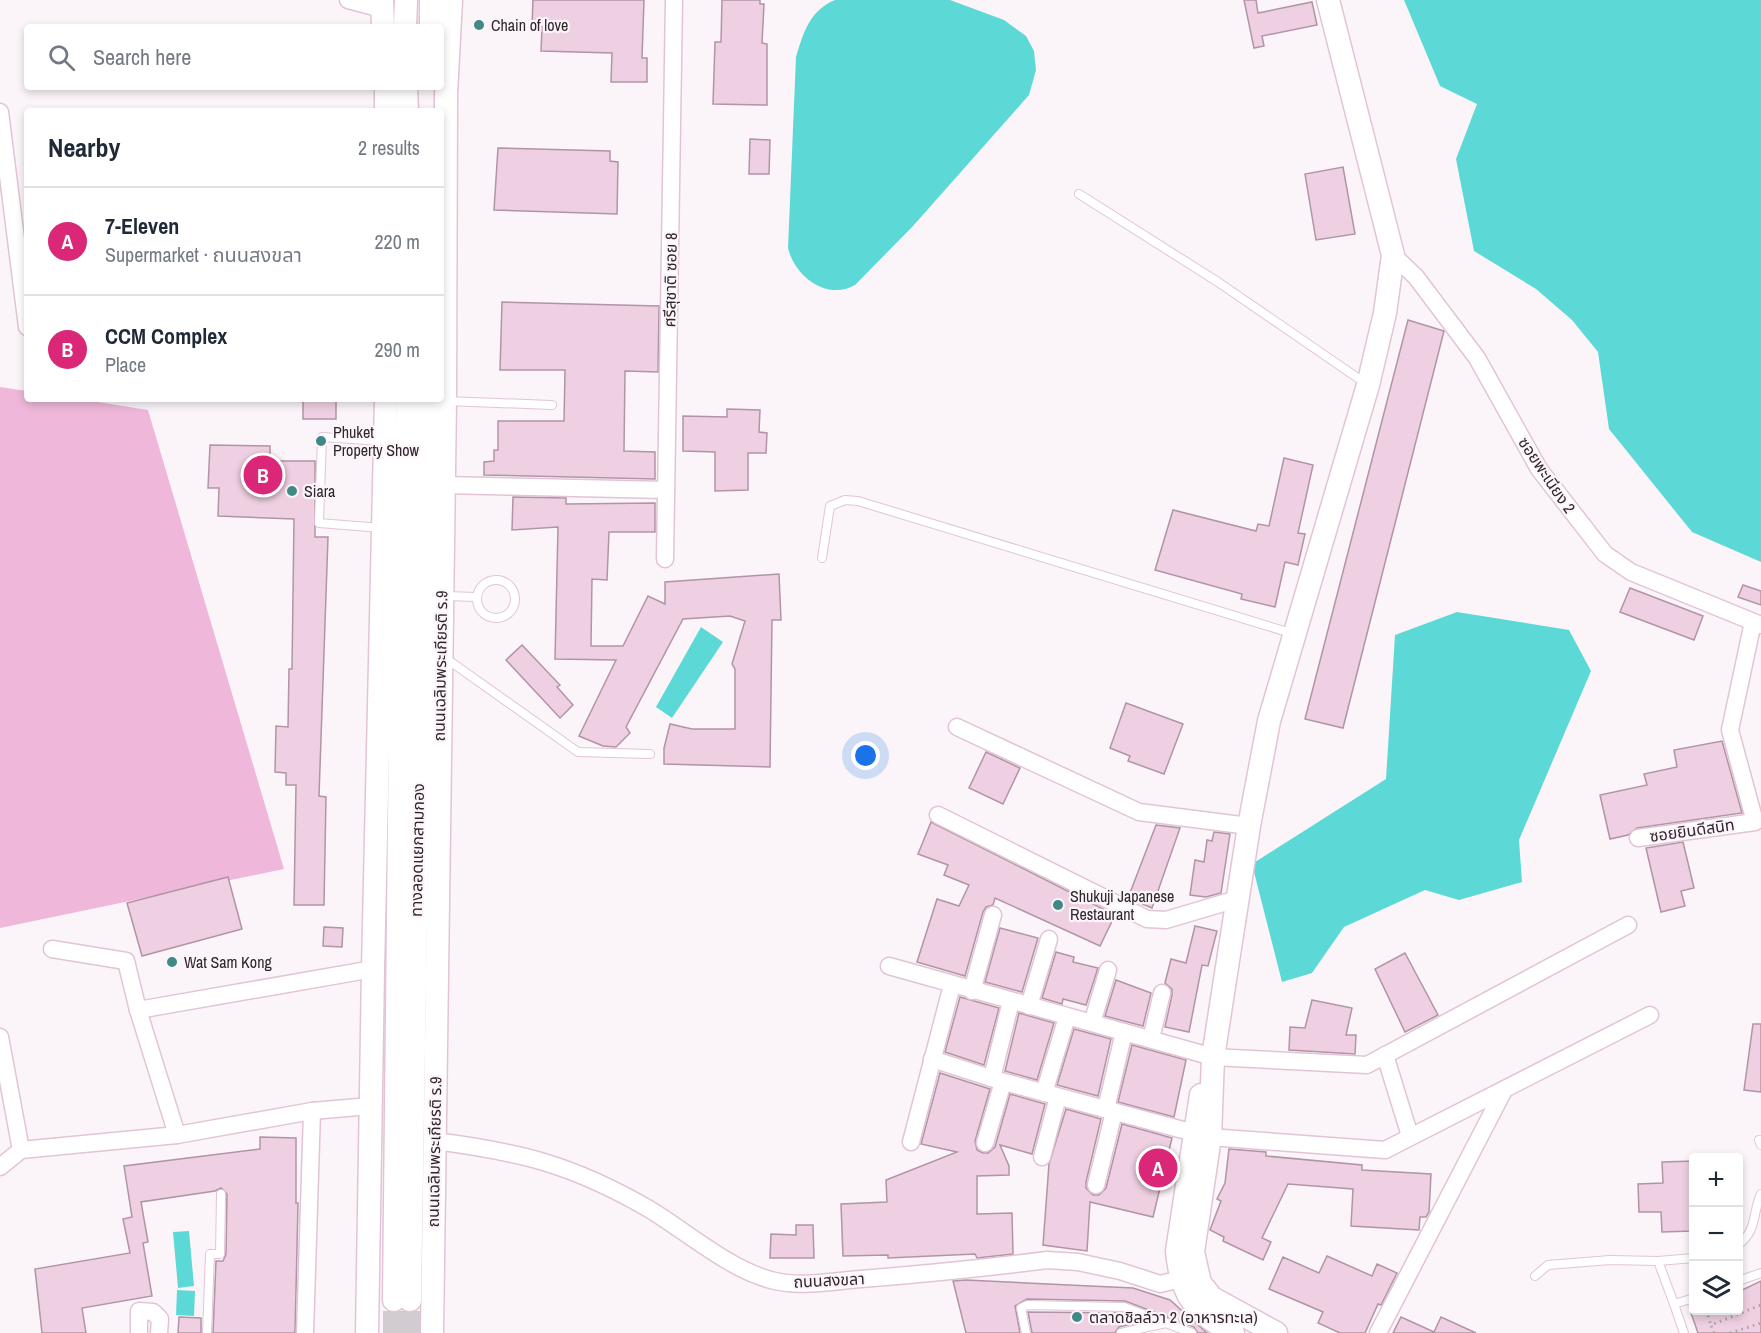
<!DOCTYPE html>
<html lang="en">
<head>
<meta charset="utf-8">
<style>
	:root { --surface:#fff; --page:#f2f2f3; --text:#1f2937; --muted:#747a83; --line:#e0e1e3; --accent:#db2777 }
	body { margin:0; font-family:"Archivo Narrow","Noto Sans Thai",sans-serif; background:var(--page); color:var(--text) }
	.controls { position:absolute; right:18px; bottom:18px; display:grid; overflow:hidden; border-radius:6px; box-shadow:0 3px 9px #0003 }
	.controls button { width:54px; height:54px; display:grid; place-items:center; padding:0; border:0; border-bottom:2px solid var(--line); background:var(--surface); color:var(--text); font:30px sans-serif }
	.you { position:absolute; left:866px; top:756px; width:21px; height:21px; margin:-15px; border:4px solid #fff; border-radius:50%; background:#1a73e8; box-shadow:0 0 0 9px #1a73e833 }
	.badge { display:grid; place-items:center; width:39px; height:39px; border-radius:50%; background:var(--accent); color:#fff; font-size:20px; font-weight:700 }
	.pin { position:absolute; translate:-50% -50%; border:3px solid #fff; box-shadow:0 2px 6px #0006 }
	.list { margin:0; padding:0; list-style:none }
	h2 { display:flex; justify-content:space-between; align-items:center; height:78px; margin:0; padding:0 24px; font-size:26px }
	h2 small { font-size:20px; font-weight:400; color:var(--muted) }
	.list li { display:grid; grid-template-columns:39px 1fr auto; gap:18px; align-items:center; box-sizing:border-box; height:108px; padding:0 24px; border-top:2px solid var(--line) }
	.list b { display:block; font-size:22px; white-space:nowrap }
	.list p { margin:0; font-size:20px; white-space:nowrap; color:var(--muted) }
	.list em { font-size:20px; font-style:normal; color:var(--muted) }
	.icon { flex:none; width:33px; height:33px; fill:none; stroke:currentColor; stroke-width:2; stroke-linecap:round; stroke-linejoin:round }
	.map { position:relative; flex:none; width:1761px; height:1333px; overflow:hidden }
	.search { position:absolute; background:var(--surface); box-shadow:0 3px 9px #0003; left:24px; top:24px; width:420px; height:66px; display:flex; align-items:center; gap:15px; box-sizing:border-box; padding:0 21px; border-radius:6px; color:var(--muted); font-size:22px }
	.panel { position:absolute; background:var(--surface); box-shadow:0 3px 9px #0003; left:24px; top:108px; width:420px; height:294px; border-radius:6px }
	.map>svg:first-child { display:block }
	.green { fill:#efb8da }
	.water { fill:#5cd9d6 }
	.building { fill:#eed0e2; stroke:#b194a6; stroke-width:1.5 }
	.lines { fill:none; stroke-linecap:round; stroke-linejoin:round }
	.secondary-tunnel { stroke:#d2cbd0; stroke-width:22; stroke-dasharray:22 11; stroke-linecap:butt }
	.lane-casing { stroke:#e2c4d6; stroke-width:10 }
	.street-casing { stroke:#e2c4d6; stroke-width:19 }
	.secondary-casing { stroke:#e2c4d6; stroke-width:25 }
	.path { stroke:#aba3a8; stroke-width:3; stroke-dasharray:1.5 4.5; stroke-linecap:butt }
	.lane { stroke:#fff; stroke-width:8 }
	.street { stroke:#fff; stroke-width:16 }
	.secondary { stroke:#fff; stroke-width:22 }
	.poi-dot { fill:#418987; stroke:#fbf5f9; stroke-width:2 }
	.labels { text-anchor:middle; stroke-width:4.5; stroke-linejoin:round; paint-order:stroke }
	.poi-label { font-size:16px; fill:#30252c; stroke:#fbf5f9; text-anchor:start }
	.street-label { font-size:16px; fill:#30252c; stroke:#fbf5f9 }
</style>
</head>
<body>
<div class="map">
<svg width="1761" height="1333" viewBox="0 0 1761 1333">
	<rect width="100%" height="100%" fill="#fbf5f9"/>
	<path class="green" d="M0 387 27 391V399H79L148 410 284 869 0 928Z"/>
	<g class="water">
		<path d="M835 0H950L1004 20 1026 36 1034 51 1036 70 1029 95 913 226 855 285C827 301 795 277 788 248L796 57C803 33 810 10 835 0Z"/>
		<path d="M1404 0H1761V562L1692 532 1609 429 1598 352 1572 320 1536 289 1474 251 1456 159 1477 104 1440 86Z"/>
		<path d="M1457 612 1569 630 1591 671 1519 840 1522 882 1459 900 1425 890 1344 927 1312 973 1282 982 1252 864 1386 779 1395 635Z"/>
		<path d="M701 627 723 642 672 718 656 707Z"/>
		<path d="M189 1231 194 1286 178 1288 173 1232Z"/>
		<path d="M177 1290 195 1291 194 1316 176 1315Z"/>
	</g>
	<g class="building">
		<path d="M533 0H644L642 58H647V82H611L612 53 541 51 542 27 532 26Z"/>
		<path d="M722 0H760V4H764L762 43 767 44V105L713 104 715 42H721Z"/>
		<path d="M1244 0H1256L1258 13 1312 2 1317 25 1262 36 1264 46 1254 48Z"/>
		<path d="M750 139 770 140 769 174H749Z"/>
		<path d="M498 148 610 151V161L618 162 617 214 494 210Z"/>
		<path d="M1343 167 1355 234 1316 240 1305 174Z"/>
		<path d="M502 302 659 306 658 372 625 371 624 451 655 452V479L484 475V462L494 461V450H498V421H564L565 370H500Z"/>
		<path d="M1408 320 1444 331 1343 728 1305 719Z"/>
		<rect x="303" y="399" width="33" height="20"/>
		<path d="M727 409 760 410 759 432 767 433 766 453H748V490L715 491V452L683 451V416L727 417Z"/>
		<path d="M210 445 270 446V461H315V537H328L319 796 326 797 324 905H294L296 785H286V773L275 772 276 726 288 727 289 669H292L294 519 218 516 219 488H208Z"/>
		<path d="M1284 458 1313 465 1298 533 1305 534 1298 565 1285 562 1275 607 1241 599 1242 594 1155 570 1173 510 1256 531 1258 524 1269 526Z"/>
		<path d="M513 497 566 498V504L655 503V532H609L607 580 592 579 591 646H623L648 596 665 604V582L779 574 781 620H772L770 767 664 764V748L670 724 692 729H735V669L732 664 745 621 730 616 683 619 626 727 630 733 616 747 603 746 579 736 616 660 555 659 558 527 512 530Z"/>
		<path d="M1743 585 1761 591V605L1738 597Z"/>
		<path d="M1630 588 1703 616 1694 640 1620 612Z"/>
		<path d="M522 645 560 685 557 687 573 705 560 718 506 660Z"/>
		<path d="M1126 703 1183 724 1164 774 1128 761 1130 756 1110 748Z"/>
		<path d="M1722 741 1742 813 1637 828 1628 835 1610 839 1600 795 1647 785 1644 774 1677 767 1674 750Z"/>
		<path d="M986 752 1020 768 1003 804 969 788Z"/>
		<path d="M931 822 1115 915 1100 946 995 898 993 905 986 907 983 912 965 976 917 962 937 899 959 906 969 885 944 875 948 865 918 854Z"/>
		<path d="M1156 825 1180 828 1152 908 1128 898Z"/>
		<path d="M1214 832 1230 834 1221 893 1206 897 1190 895 1195 860 1204 862 1207 840 1212 841Z"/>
		<path d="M1683 842 1694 888 1681 891 1685 906 1661 912 1646 848Z"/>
		<path d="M228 877 242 929 142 956 127 903Z"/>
		<path d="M1195 926 1217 931 1208 966 1202 965 1189 1032 1165 1027 1172 995V989L1165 983 1171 959 1186 963Z"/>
		<path d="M324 927 343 928 342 947 323 946Z"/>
		<path d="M1000 928 1038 938 1022 992 985 982Z"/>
		<path d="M1056 952 1074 957 1073 962 1098 968 1086 1005 1063 999 1062 1004 1042 998Z"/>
		<path d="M1405 953 1438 1015 1405 1032 1375 969Z"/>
		<path d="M1116 980 1151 993 1143 1026 1105 1016Z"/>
		<path d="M960 997 999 1008 984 1065 945 1052Z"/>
		<path d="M1312 1000 1352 1008 1346 1035H1356L1355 1054 1289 1050 1290 1027 1305 1028Z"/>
		<path d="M1019 1013 1054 1023 1037 1080 1005 1071Z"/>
		<path d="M1753 1024H1761V1092L1744 1090Z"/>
		<path d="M1074 1029 1111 1039 1098 1096 1057 1085Z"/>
		<path d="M1132 1045 1186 1060 1174 1117 1118 1102Z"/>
		<path d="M940 1073 990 1089 975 1141 977 1150 983 1153H988L995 1147 1010 1094 1045 1104 1032 1154 1000 1145 1009 1166V1175L977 1176V1214L1012 1213 1013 1254 977 1258 975 1254 888 1258V1255L843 1256 841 1204 887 1202 886 1180 957 1152 921 1144Z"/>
		<path d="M1066 1109 1101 1119 1086 1182V1188L1093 1195H1099L1106 1188 1122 1124 1172 1138 1153 1217 1090 1202 1087 1251 1043 1245 1049 1164Z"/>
		<path d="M260 1137 296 1138V1203H298L295 1333H213L216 1261H223L226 1254 227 1194 221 1188 215 1191 141 1202 148 1242 143 1243 152 1296 82 1308 86 1333H42L35 1269 130 1253 123 1219 132 1217 124 1166 260 1149Z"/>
		<path d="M1229 1149 1266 1152V1156L1362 1165V1170L1431 1174 1429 1212 1426 1217H1420L1419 1230 1351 1226 1353 1189 1288 1184 1262 1238 1271 1242 1263 1260 1223 1241 1224 1237 1210 1230 1221 1201 1217 1199 1225 1183Z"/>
		<path d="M1694 1161 1692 1231 1662 1232 1661 1212H1639L1638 1184 1663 1183 1662 1162Z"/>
		<path d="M796 1225H813L814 1258H770L771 1234 796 1235Z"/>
		<path d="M1327 1256 1372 1276 1377 1264 1397 1273 1381 1305 1378 1304 1365 1333H1340L1318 1323 1323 1312 1269 1289 1283 1257 1319 1273Z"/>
		<path d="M966 1280 1133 1288 1170 1300 1207 1333H1198L1194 1327 1125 1301 1027 1299 1015 1306 1020 1333H966L953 1281Z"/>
		<path d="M1761 1281V1333H1698L1691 1313 1697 1311H1738V1292Z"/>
		<path d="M1028 1312 1123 1313 1144 1321 1119 1327 1115 1333H1032Z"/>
		<path d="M179 1317 201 1318V1333H178Z"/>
		<path d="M1401 1317 1434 1332 1441 1317 1476 1333H1393Z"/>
	</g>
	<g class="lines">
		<g class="secondary-tunnel">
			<path d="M394 1333V1300"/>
			<path d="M410 1333V1300"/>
		</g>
		<g class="lane-casing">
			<g id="lane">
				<path d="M1079 194 1218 282 1365 383"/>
				<path d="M445 401 552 405"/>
				<path d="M381 528 319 523 322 437 382 441"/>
				<path d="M822 558 830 506 845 500 858 501 1294 634"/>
				<circle cx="496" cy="599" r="19"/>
				<path d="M445 596 476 597"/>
				<path d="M444 657 578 752 650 754"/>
				<path d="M1759 1140 1761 1145"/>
				<path d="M1738 1245C1758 1230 1752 1213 1761 1194"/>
				<path d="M1535 1276 1548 1265 1610 1260 1658 1261"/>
				<path d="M1738 1281 1761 1273"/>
				<path d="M1674 1304 1658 1261 1694 1258"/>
				<path d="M207 1333 210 1254H220L221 1194"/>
				<path d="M1026 1333 1021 1308 1027 1305 1124 1307 1192 1333"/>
				<path d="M1121 1333 1166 1323"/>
				<path d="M1684 1333 1674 1304 1694 1298"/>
			</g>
		</g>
		<g class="street-casing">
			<g id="street">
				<path d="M348 0 382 9"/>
				<path d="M0 112 27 327"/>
				<path d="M1393 255 1416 277 1477 358 1539 469 1605 554 1631 572 1761 625"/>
				<path d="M443 485 666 490"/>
				<path d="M665 559 674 0"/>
				<path d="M957 727 1139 812 1249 826"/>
				<path d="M938 815 1147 919 1166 920 1237 899"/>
				<path d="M1638 838 1755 822 1730 730 1753 622"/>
				<path d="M52 949 126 961 138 1010 177 1135"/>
				<path d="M889 966 1213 1057 1367 1065 1628 925"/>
				<path d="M972 991 993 915"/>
				<path d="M1029 1006 1049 939"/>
				<path d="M138 1010 373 969"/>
				<path d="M1092 1023 1108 970"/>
				<path d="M0 1037 21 1150"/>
				<path d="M1151 1039 1162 993"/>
				<path d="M1385 1055 1410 1136"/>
				<path d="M932 1059 997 1080 1194 1133"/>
				<path d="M992 1078 1011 1001"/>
				<path d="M1044 1093 1067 1017"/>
				<path d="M1106 1109 1124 1032"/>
				<path d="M1210 1137 1385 1150 1650 1015"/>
				<path d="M435 1141C521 1152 573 1165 649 1209 687 1232 729 1269 771 1280 798 1288 833 1281 861 1279 923 1274 985 1268 1047 1260L1078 1262 1120 1271 1160 1284 1181 1279"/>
				<path d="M911 1142 952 985"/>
				<path d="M985 1143 1003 1082"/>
				<path d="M1042 1157 1058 1097"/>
				<path d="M0 1167 21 1150 177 1135 312 1111 370 1106"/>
				<path d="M1096 1185 1114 1112"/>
				<path d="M139 1333V1311L153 1312 160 1319 159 1333"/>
				<path d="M305 1333 312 1111"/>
				<path d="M1378 1333 1504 1090"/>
			</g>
		</g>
		<g class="secondary-casing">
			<g id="secondary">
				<path d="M382 0 383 27"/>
				<path d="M405 27 406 0"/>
				<path d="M431 27V0"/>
				<path d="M406 87 407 111"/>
				<path d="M386 111V87"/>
				<path d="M1201 1095 1177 1251C1181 1296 1195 1312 1233 1333"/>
				<path d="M394 1300 402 540 408 399"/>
				<path d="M410 1300 422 540 427 399"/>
				<path d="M367 1333 373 969 386 399"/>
				<path d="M432 1333 445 401 446 94 451 0"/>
				<path d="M1276 1333 1212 1298 1200 1283 1193 1252 1210 1137 1213 1057 1249 826 1269 721 1368 385 1385 313 1393 255 1328 0"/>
			</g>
		</g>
		<g class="path">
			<path d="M1706 1310 1711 1325"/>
			<path d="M1714 1333 1711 1325 1761 1305"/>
			<path d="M1730 1333 1761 1323"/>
		</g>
		<use href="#lane" class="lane"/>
		<use href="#street" class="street"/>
		<use href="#secondary" class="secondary"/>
	</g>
	<g class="poi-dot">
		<circle cx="479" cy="25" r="6"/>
		<circle cx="321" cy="441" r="6"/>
		<circle cx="292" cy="491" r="6"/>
		<circle cx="1058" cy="905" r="6"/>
		<circle cx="172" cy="962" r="6"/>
		<circle cx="1077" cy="1317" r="6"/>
	</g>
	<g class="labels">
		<g class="poi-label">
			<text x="491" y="31">Chain of love</text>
			<text x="333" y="438">Phuket<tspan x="333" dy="18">Property Show</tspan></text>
			<text x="304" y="497">Siara</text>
			<text x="1070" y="902">Shukuji Japanese<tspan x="1070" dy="18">Restaurant</tspan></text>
			<text x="184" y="968">Wat Sam Kong</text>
			<text x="1089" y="1323">ตลาดชิลล์วา 2 (อาหารทะเล)</text>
		</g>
		<g class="street-label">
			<text transform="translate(670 280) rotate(-89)" y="6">ศรีสุชาติ ซอย 8</text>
			<text transform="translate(1547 475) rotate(56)" y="6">ซอยพะเนียง 2</text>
			<text transform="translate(440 666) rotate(-89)" y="6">ถนนเฉลิมพระเกียรติ ร.9</text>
			<text transform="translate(1692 830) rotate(-8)" y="6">ซอยยินดีสนิท</text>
			<text transform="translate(417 850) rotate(-89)" y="6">ทางลอดแยกสามกอง</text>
			<text transform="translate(434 1152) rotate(-89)" y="6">ถนนเฉลิมพระเกียรติ ร.9</text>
			<text transform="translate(829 1280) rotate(-3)" y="6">ถนนสงขลา</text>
		</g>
	</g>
</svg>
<div class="controls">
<button>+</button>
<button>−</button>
<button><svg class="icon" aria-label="layers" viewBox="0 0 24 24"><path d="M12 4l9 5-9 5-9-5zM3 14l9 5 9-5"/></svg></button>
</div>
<div class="you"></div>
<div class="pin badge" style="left:1158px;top:1168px">A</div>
<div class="pin badge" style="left:263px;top:475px">B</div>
<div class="search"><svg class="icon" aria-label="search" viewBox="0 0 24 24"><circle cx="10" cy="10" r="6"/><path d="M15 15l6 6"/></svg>Search here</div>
<section class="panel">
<h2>Nearby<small>2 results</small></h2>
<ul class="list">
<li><span class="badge">A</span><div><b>7-Eleven</b><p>Supermarket · ถนนสงขลา</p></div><em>220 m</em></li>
<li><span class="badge">B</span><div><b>CCM Complex</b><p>Place</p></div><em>290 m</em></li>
</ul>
</section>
</div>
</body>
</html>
